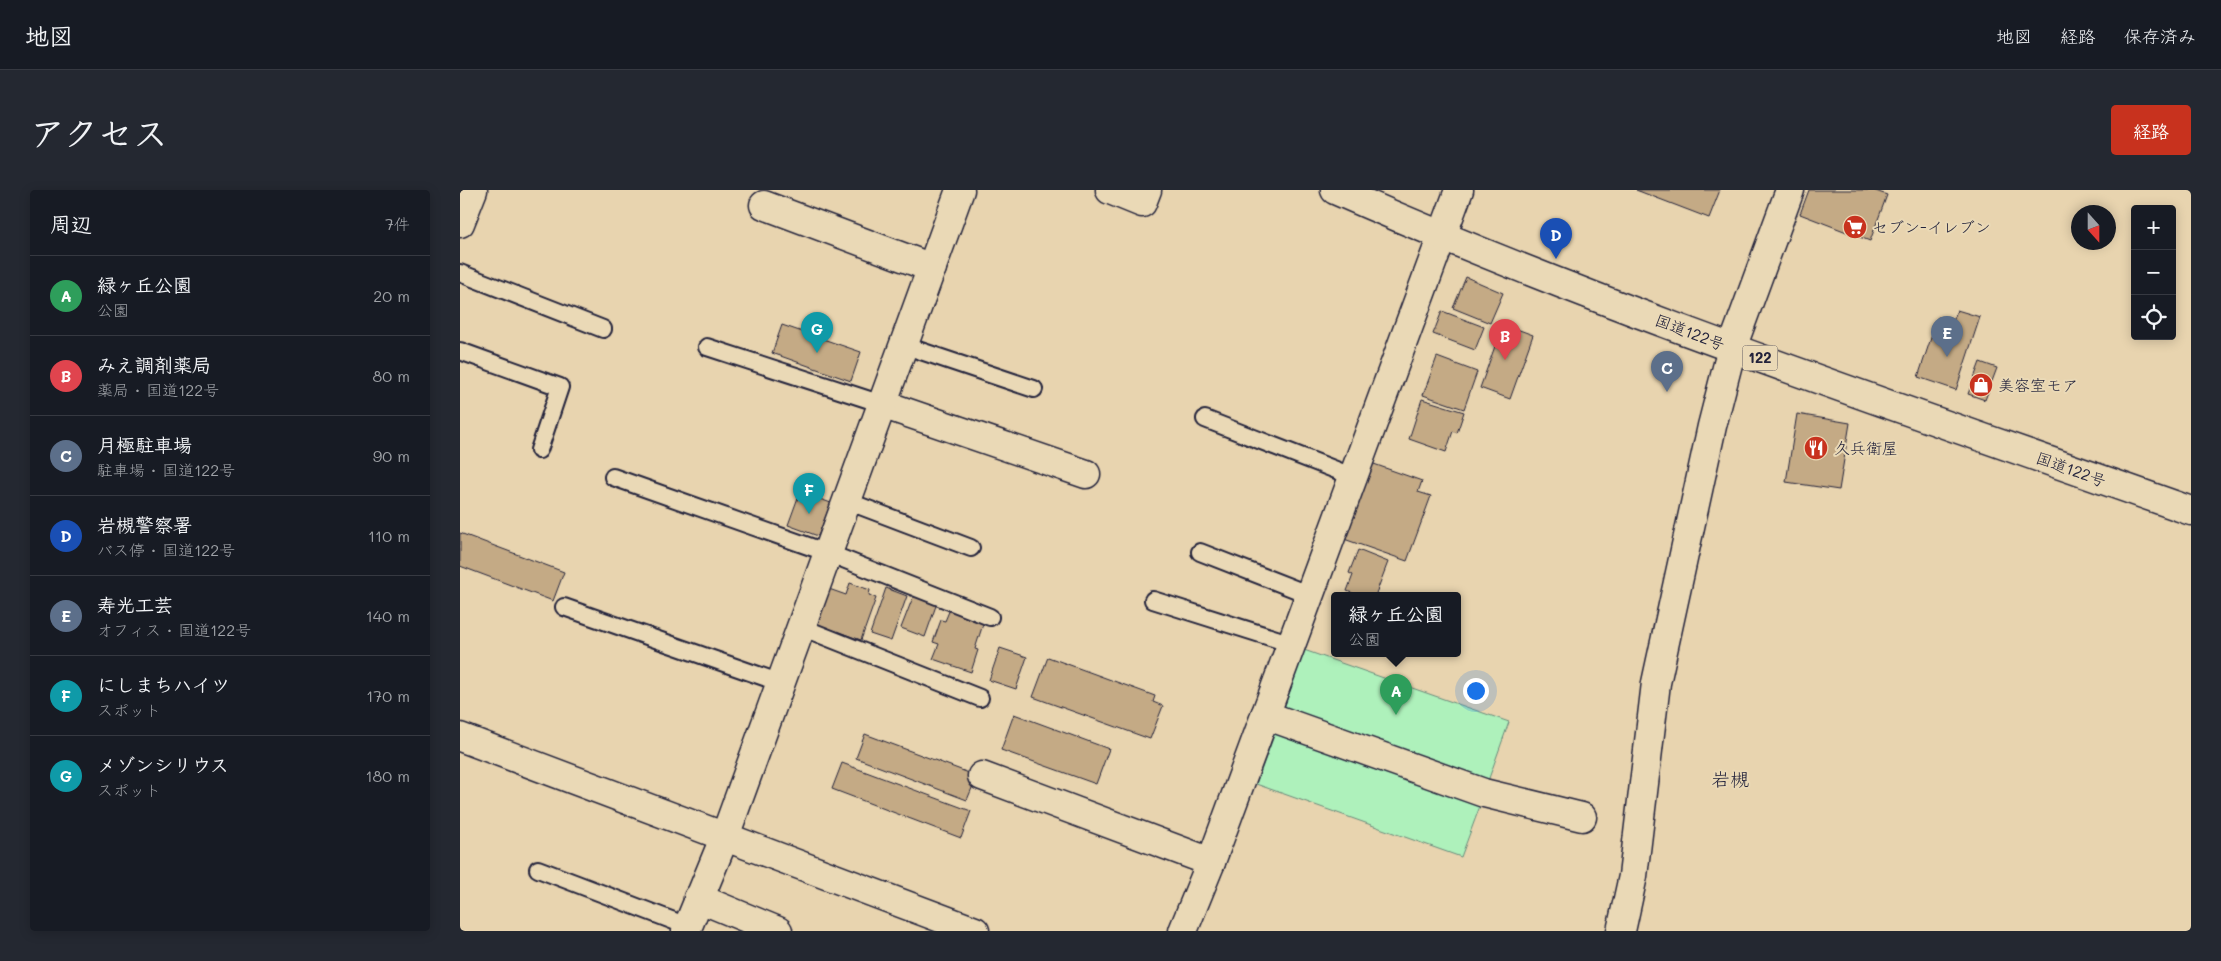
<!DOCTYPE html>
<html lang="ja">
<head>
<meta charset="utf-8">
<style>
	:root { --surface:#171b24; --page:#242831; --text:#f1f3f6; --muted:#9ea1a6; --line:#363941; --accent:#c8321e }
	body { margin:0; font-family:Mali,"Klee One",sans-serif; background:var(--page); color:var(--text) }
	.controls { position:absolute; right:15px; top:15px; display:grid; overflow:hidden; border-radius:5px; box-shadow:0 2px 12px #0003 }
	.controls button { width:45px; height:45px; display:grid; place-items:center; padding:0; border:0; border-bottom:1px solid var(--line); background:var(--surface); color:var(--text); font:25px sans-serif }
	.compass { position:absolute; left:1611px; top:15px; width:45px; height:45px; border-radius:50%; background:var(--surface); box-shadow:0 2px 12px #0003; rotate:159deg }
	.you { position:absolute; left:1015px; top:500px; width:18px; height:18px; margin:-12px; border:4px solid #fff; border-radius:50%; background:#1a73e8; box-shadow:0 0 0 8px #1a73e833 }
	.badge { display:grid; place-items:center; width:32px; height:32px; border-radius:50%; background:var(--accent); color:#fff; font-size:16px; font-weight:700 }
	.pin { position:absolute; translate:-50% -41px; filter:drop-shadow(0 1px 2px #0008) }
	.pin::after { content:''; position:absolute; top:26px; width:18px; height:15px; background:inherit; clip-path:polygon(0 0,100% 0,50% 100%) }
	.popup { position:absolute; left:871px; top:402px; width:130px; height:65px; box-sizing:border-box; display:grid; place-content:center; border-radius:5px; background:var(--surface); filter:drop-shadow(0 1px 4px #0005); font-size:16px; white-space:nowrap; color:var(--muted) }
	.popup b { font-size:19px; color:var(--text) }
	.popup::after { content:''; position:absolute; left:50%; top:100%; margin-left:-10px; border:10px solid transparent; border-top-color:var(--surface) }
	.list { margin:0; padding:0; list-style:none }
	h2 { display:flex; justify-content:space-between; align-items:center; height:65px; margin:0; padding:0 20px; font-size:21px }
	h2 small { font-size:16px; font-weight:400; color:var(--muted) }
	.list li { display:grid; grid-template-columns:32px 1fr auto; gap:15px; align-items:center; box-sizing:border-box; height:80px; padding:0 20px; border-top:1px solid var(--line) }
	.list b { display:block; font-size:19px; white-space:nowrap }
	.list p { margin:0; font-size:16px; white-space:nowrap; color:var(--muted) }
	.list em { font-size:16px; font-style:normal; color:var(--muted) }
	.icon { flex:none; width:28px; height:28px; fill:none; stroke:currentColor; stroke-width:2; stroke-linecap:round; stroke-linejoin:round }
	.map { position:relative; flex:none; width:1731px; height:741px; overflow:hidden; border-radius:5px }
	header { display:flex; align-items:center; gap:30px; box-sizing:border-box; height:70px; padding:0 25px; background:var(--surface); border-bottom:1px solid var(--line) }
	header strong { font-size:24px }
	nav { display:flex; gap:28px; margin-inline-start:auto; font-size:18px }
	.intro { display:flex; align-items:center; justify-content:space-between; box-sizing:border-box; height:120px; padding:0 30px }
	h1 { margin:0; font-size:35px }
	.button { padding:12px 22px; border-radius:5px; background:var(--accent); color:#fff; font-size:18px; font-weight:700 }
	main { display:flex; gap:30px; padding:0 30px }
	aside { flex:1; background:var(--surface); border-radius:5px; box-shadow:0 2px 12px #0003 }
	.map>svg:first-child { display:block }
	.green { fill:#aef1bb; stroke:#688a7b }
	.building { fill:#c4aa85; stroke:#22223b }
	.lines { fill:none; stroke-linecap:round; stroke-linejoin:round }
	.service-casing { stroke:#22223b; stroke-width:20 }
	.minor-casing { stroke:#22223b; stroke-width:31 }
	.trunk-casing { stroke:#22223b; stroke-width:31 }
	.service { stroke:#ead9b6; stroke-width:16 }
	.minor { stroke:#ead9b6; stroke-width:28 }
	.trunk { stroke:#ead9b6; stroke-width:28 }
	.labels { text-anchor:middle; stroke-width:4; stroke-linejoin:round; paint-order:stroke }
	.shield { fill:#ead9b6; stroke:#5e5960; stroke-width:1 }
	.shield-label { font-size:15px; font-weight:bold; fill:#22223b }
	.poi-label { font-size:16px; fill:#22223b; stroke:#ead9b6; text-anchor:start }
	.street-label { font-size:16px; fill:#22223b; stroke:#ead9b6 }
	.quarter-label { font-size:19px; fill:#22223b; stroke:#ead9b6 }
</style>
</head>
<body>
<header>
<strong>地図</strong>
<nav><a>地図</a><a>経路</a><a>保存済み</a></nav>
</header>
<div class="intro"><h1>アクセス</h1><a class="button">経路</a></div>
<main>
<aside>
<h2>周辺<small>7件</small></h2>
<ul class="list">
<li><span class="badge" style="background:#2e9e5b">A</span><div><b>緑ヶ丘公園</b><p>公園</p></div><em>20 m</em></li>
<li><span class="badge" style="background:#e0444e">B</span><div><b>みえ調剤薬局</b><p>薬局 · 国道122号</p></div><em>80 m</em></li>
<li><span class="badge" style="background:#5c6f8a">C</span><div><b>月極駐車場</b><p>駐車場 · 国道122号</p></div><em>90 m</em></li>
<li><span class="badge" style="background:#1a4fb4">D</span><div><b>岩槻警察署</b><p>バス停 · 国道122号</p></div><em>110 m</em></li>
<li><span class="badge" style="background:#5c6f8a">E</span><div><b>寿光工芸</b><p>オフィス · 国道122号</p></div><em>140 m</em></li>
<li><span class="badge" style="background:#0f9aa8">F</span><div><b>にしまちハイツ</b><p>スポット</p></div><em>170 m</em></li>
<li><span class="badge" style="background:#0f9aa8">G</span><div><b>メゾンシリウス</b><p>スポット</p></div><em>180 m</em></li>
</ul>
</aside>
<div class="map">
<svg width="1731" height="741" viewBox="0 0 1731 741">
	<rect width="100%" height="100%" fill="#e8d4af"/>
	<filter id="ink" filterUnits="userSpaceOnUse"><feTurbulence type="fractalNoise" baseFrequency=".02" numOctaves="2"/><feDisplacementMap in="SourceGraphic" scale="10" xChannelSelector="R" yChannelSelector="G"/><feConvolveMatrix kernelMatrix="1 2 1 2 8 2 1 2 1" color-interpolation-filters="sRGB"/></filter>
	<g filter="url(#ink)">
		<g class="green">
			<path d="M844 460 1049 532 1028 591 824 518Z"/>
			<path d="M815 543 1020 616 1001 667 796 594Z"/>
		</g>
		<g class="building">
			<path d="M1176 0H1260L1249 28Z"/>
			<path d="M1349 0H1413L1427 5 1410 51 1340 24Z"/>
			<path d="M1006 87 1043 103 1030 133 993 118Z"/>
			<path d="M1497 120 1520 127 1496 200 1458 187 1478 127 1493 132Z"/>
			<path d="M982 121 1024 137 1015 160 973 144Z"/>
			<path d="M1043 134 1073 145 1050 209 1020 198Z"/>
			<path d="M322 135 401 162 391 191 312 163Z"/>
			<path d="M977 167 1017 182 1004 219 963 205Z"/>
			<path d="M1520 172 1537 178 1525 210 1508 204Z"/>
			<path d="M962 209 1004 222 997 243 993 241 986 262 949 249Z"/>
			<path d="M1337 224 1390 233 1379 300 1326 292Z"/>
			<path d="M911 273 962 291 958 302 971 306 947 371 884 349Z"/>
			<path d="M340 302 371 313 358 346 328 335Z"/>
			<path d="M0 343 104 382 93 411 0 376Z"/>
			<path d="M898 360 928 372 915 406H900L887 401 893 385 889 383Z"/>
			<path d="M390 393 410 400 409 405 416 408 401 450 356 434 369 399 386 405Z"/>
			<path d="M426 398 447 406 431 451 410 444Z"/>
			<path d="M455 402 478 410 465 447 441 438Z"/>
			<path d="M490 419 524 431 515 459 518 460 511 482 473 469 479 454 473 452 481 430 485 431Z"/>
			<path d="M540 458 567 467 556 499 529 490Z"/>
			<path d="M588 467 695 506 693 512 703 516 690 549 573 507Z"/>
			<path d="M554 524 649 559 636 594 541 560Z"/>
			<path d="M405 544 517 586 507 610 396 568Z"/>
			<path d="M382 573 511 621 501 648 372 599Z"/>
		</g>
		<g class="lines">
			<g class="service-casing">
				<g id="service">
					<path d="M0 83 143 139"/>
					<path d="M443 155 574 199"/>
					<path d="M247 157 422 214"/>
					<path d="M0 161 100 197 79 260"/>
					<path d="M745 229 894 287"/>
					<path d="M153 287 368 363 530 427"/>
					<path d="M387 311 511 358"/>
					<path d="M740 362 850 405"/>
					<path d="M693 410 832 454"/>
					<path d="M104 417 321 493"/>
					<path d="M341 437 520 508"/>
					<path d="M78 679 227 736"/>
				</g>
			</g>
			<g class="minor-casing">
				<g id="minor">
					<path d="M650 0 682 13 687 0"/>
					<path d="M304 15 472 78"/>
					<path d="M0 33 13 0"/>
					<path d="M422 214 626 284"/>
					<path d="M805 525 1024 603 1122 627"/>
					<path d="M0 547 515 741"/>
					<path d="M522 586 751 672"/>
					<path d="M238 708 318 741"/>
					<path d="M226 741 265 646 500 0"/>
					<path d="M723 741 751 672 999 0"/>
					<path d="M1161 741 1173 686 1196 493 1252 236 1272 158 1330 0"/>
				</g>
			</g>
			<g class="trunk-casing">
				<path id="trunk" d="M875 0C1154 123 1444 219 1731 321"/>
			</g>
			<use href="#service" class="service"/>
			<use href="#minor" class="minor"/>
			<use href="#trunk" class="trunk"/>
		</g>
	</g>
	<defs>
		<g id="supermarket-disc" transform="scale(1.25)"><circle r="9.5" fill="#c8321e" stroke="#ead9b6"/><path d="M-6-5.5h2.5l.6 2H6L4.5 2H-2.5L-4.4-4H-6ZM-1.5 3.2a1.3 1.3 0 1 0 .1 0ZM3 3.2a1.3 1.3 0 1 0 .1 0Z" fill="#fff"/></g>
		<g id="shop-disc" transform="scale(1.25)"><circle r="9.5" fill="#c8321e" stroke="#ead9b6"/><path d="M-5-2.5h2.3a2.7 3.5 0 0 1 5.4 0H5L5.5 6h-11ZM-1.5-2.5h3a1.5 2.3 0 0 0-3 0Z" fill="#fff"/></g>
		<g id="restaurant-disc" transform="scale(1.25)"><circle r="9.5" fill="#c8321e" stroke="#ead9b6"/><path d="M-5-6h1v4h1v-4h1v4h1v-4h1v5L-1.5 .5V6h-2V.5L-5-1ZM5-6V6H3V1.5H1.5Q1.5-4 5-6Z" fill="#fff"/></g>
	</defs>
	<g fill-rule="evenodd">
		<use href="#supermarket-disc" x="1395" y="37"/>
		<use href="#shop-disc" x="1521" y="195"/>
		<use href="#restaurant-disc" x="1356" y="258"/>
	</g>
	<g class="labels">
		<rect class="shield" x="1282.5" y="155.5" width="35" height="25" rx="4"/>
		<g class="shield-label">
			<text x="1300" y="173">122</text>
		</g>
		<g class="poi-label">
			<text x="1412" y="43">セブン-イレブン</text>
			<text x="1538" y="201">美容室モア</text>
			<text x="1374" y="264">久兵衛屋</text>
		</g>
		<g class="street-label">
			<text transform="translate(1230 142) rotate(21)" y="6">国道122号</text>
			<text transform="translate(1611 279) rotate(20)" y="6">国道122号</text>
		</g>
		<g class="quarter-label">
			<text x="1270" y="596">岩槻</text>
		</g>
	</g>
</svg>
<div class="controls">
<button>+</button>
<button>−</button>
<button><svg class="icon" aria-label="locate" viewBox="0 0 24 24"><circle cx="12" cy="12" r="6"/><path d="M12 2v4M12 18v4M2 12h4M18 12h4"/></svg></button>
</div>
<svg class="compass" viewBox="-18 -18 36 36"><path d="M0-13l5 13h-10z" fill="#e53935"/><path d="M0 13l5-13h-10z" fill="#9ea1a6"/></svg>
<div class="you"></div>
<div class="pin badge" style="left:936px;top:525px;background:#2e9e5b">A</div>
<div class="popup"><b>緑ヶ丘公園</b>公園</div>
<div class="pin badge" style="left:1045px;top:170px;background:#e0444e">B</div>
<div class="pin badge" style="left:1207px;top:202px;background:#5c6f8a">C</div>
<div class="pin badge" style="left:1096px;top:69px;background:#1a4fb4">D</div>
<div class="pin badge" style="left:1487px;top:167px;background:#5c6f8a">E</div>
<div class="pin badge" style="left:349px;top:324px;background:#0f9aa8">F</div>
<div class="pin badge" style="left:357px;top:163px;background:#0f9aa8">G</div>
</div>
</main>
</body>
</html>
